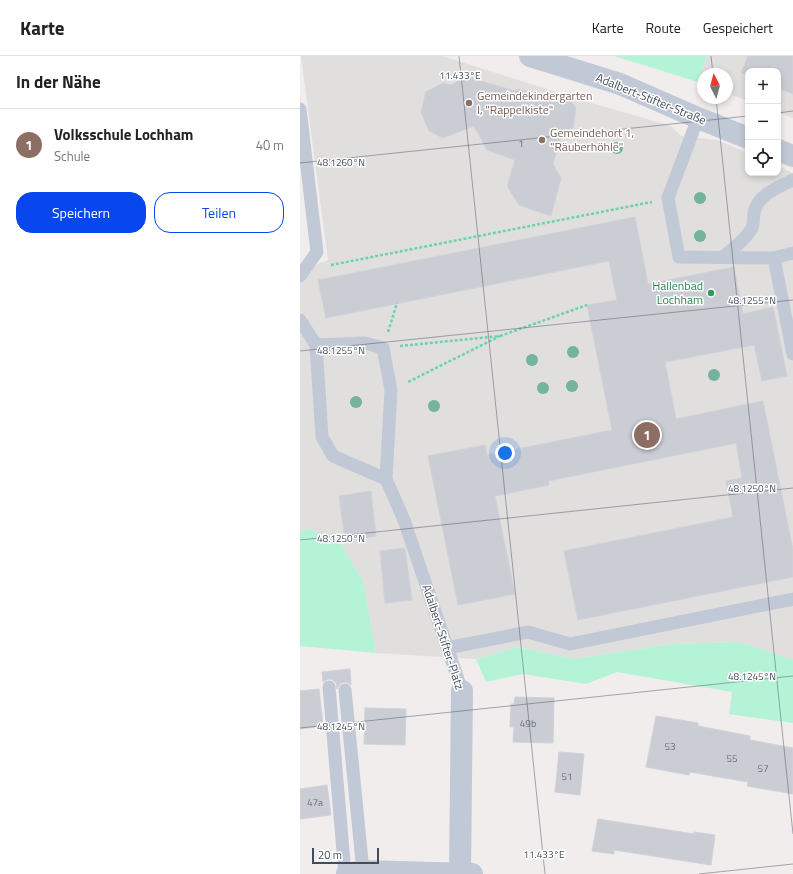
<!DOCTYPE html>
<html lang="de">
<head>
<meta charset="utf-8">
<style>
	:root { --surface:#fff; --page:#f2f2f2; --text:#222; --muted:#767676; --line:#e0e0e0; --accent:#0847ee }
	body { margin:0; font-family:"Titillium Web",sans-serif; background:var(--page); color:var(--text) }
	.controls { position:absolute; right:12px; top:12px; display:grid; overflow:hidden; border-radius:8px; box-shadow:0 2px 6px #0003 }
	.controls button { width:36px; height:36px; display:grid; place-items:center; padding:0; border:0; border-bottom:1px solid var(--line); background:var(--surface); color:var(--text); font:20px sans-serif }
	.compass { position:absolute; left:397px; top:12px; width:36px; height:36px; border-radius:50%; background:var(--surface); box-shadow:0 2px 6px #0003; rotate:354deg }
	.scale { position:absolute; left:12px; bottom:10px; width:67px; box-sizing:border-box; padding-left:4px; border:2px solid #434c5c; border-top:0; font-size:11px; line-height:14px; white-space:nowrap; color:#434c5c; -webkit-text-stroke:3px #fff; paint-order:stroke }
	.you { position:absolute; left:205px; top:397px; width:14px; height:14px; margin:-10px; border:3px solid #fff; border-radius:50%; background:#1a73e8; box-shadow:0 0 0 6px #1a73e833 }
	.badge { display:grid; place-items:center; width:26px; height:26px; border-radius:50%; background:var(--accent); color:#fff; font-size:13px; font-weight:700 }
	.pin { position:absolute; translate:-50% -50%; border:2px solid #fff; box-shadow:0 1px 4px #0006 }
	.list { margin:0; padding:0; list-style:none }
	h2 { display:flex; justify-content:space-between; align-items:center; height:52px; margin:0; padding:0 16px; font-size:17px }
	h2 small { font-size:13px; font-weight:400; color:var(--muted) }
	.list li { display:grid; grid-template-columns:26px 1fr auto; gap:12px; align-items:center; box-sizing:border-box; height:72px; padding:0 16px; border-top:1px solid var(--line) }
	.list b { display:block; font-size:15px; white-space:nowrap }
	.list p { margin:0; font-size:13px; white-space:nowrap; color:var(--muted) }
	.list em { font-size:13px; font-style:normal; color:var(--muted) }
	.actions { display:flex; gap:8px; padding:12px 16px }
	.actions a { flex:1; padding:9px 0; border:1px solid var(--accent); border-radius:16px; text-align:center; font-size:14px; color:var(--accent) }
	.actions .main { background:var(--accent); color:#fff }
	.icon { flex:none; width:22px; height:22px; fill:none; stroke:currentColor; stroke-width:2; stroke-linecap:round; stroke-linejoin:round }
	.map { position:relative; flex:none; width:493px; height:818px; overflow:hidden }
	header { display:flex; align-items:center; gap:24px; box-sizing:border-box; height:56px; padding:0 20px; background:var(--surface); border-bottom:1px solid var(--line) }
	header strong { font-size:19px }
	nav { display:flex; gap:22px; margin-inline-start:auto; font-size:14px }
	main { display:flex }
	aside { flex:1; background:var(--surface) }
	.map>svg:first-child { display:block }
	.education { fill:#e1dede }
	.green { fill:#b5f3d7 }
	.building { fill:#cbcdd5; stroke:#d0d1d9 }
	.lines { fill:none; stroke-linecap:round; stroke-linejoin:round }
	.path { stroke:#6ad3b1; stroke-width:2.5; stroke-dasharray:3 2; stroke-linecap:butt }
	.lane { stroke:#c1c9d6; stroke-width:13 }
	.street { stroke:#c1c9d6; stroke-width:22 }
	.tree { fill:#74b39d }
	.ticks { fill:none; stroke:#434c5c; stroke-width:1; stroke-opacity:0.45 }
	.education-dot { fill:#8d6e63; stroke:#fff; stroke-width:1.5 }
	.leisure-dot { fill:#2e9e5b; stroke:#fff; stroke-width:1.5 }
	.labels { text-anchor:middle; stroke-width:3; stroke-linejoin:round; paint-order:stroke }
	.number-label { font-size:10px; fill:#656c7a }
	.education-label { font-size:12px; fill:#785e54; stroke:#fff; text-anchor:start }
	.street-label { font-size:12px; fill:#434c5c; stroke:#fff }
	.leisure-label { font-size:12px; fill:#27864d; stroke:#fff; text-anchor:end }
	.ticks-label { font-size:10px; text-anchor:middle; fill:#434c5c; stroke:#fff; stroke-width:3; stroke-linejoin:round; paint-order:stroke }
</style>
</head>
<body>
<header>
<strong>Karte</strong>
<nav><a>Karte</a><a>Route</a><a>Gespeichert</a></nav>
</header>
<main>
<aside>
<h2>In der Nähe<small></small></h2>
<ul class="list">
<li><span class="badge" style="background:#8d6e63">1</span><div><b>Volksschule Lochham</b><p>Schule</p></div><em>40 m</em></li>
</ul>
<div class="actions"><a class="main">Speichern</a><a>Teilen</a></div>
</aside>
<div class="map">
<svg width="493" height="818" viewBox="0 0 493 818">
	<rect width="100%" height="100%" fill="#f0edec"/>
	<g class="education">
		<path d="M1 0H142L292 47 371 70 381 80 417 84 448 97V117H478V110L493 117V604L440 586 371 588 273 603 218 591 176 603 76 597 63 525 41 488 9 473 0 475V215L28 204Z"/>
		<path d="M407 0H493V62L478 56V15H448V45L427 37V18H403V28L398 26Z"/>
	</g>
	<g class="green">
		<path d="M314 0H407L398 26Z"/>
		<path d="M9 473 41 488 63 525 76 597 0 590V475Z"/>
		<path d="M440 586 493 604V667L429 658 432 636 317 616 286 628 223 618 186 626 176 603 218 591 273 603 371 588Z"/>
	</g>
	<g class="building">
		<path d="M448 0H493V38L478 32V15H448V20L441 17Z"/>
		<path d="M164 20 215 35 219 33 244 42 255 38 270 44 276 52 273 72 262 78 253 108 261 122 251 160 219 149 207 130 215 104 187 94 174 70 143 82 129 75 121 56 126 36 143 27 152 29Z"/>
		<path d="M335 161 348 228 434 211 443 258 473 251 487 320 462 325 454 289 365 306 376 363 463 345 493 494V521L278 564 264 495 433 461 426 425 442 422 436 387 248 425 249 429 195 440 215 538 158 549 128 400 185 389 187 399 312 374 287 249 317 244 309 205 26 262 18 224Z"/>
		<path d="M71 435 76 480 45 485 39 440Z"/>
		<path d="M105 492 112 544 85 547 80 495Z"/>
		<path d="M50 613 51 629 48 627 44 626 40 628 37 633 36 627 33 624 28 623 23 626 22 616Z"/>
		<path d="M19 633 23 670 0 673V635Z"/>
		<path d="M215 641 254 642 253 687 213 686 214 671H210L211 648H214Z"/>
		<path d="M65 652 106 653 105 689 64 688Z"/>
		<path d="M356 660 398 667V670L450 680V684L493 692V738L447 730 448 726 390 716 389 719 346 711Z"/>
		<path d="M259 696 284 698 280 739 255 736Z"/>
		<path d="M27 729 31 759 0 763V733Z"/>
		<path d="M298 763 394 778V776L415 779 411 809 314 794V798L292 795Z"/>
	</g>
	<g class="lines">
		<g class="path">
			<path d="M31 209 352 146"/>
			<path d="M88 276 97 247"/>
			<path d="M200 280 287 249"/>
			<path d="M100 290 200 280 108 326"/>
		</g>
		<g class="lane">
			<path d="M0 53 17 196 0 220"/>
			<path d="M398 62 368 142 379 201 474 202"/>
			<path d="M493 197 474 202 493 298"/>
			<path d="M423 201C433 193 445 184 452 172 454 168 453 162 454 157 457 139 478 131 493 124"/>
			<path d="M0 264 16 289 22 381 33 400 86 423 104 464 162 635"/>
			<path d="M16 289 65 287 83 292 91 334 86 423"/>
			<path d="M147 592 228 576 270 588 493 543"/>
			<path d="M29 631 45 818"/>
			<path d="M45 634 63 815"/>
		</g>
		<g class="street">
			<path d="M230 0 320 28 398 62 448 82"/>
			<path d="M478 94 493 100"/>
			<path d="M160 817 162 635"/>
			<path d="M47 818 63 815 172 818"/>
		</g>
	</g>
	<g class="tree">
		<circle cx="317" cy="92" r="6"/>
		<circle cx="400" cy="142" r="6"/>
		<circle cx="400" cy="180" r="6"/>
		<circle cx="273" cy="296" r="6"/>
		<circle cx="232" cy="304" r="6"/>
		<circle cx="414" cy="319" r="6"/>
		<circle cx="272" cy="330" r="6"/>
		<circle cx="243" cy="332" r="6"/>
		<circle cx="56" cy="346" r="6"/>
		<circle cx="134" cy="350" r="6"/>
	</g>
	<path class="ticks" d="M159 0 245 818M411 0 413 18M416 42 493 778M478 57 493 55M0 107 448 60M0 295 493 244M0 484 493 432M0 672 493 620M399 818 493 808"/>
	<g class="education-dot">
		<circle cx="169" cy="47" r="4"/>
		<circle cx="242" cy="84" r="4"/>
	</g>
	<circle class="leisure-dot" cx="411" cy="237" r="4"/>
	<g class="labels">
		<g class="number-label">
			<text x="221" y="91">1</text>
			<text x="228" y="671">49b</text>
			<text x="370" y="694">53</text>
			<text x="432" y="706">55</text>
			<text x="463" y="716">57</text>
			<text x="267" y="724">51</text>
			<text x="15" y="750">47a</text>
		</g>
		<g class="education-label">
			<text x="177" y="44">Gemeindekindergarten<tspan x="177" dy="14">I, "Rappelkiste"</tspan></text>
			<text x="250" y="81">Gemeindehort 1,<tspan x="250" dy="14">"Räuberhöhle"</tspan></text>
		</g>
		<g class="street-label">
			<text transform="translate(351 43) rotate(22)" y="4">Adalbert-Stifter-Straße</text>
			<text transform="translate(143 581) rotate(72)" y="4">Adalbert-Stifter-Platz</text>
		</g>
		<g class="leisure-label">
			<text x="403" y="234">Hallenbad<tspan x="403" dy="14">Lochham</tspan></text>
		</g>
	</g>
	<g class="ticks-label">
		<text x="160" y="23">11.433°E</text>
		<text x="41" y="110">48.1260°N</text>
		<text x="452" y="248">48.1255°N</text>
		<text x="41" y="298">48.1255°N</text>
		<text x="452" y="436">48.1250°N</text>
		<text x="41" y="486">48.1250°N</text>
		<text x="452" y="624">48.1245°N</text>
		<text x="41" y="674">48.1245°N</text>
		<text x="244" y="802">11.433°E</text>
	</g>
</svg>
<div class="controls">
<button>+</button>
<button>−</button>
<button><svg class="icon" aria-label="locate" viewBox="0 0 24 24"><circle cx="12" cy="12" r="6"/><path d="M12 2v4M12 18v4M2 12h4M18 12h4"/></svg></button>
</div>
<svg class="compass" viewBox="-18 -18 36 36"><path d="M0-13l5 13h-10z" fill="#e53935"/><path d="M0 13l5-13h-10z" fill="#767676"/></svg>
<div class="scale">20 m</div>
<div class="you"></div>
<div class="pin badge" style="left:347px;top:379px;background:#8d6e63">1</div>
</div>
</main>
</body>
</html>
